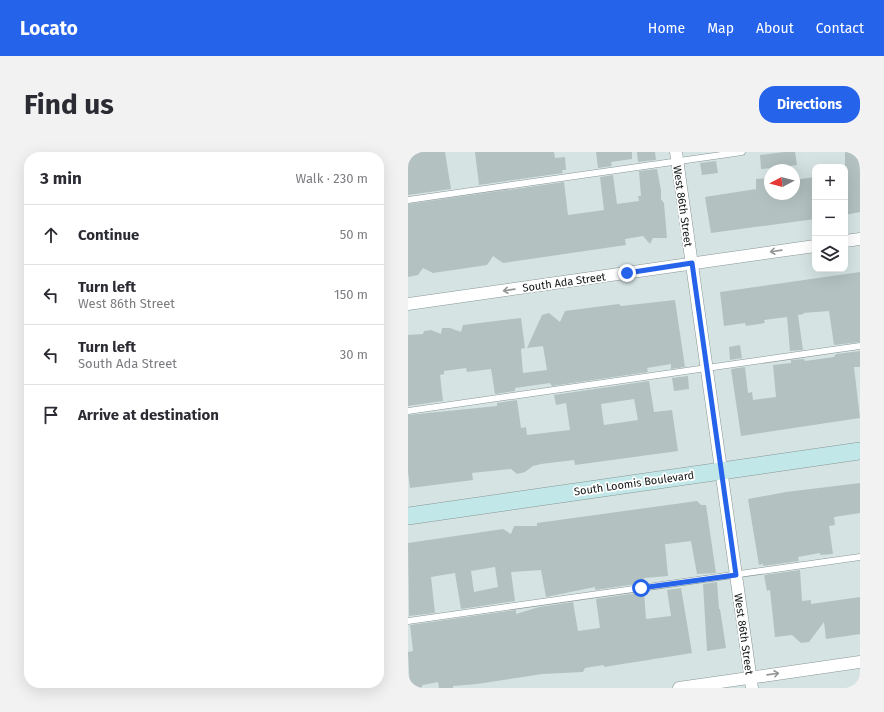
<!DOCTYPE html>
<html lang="en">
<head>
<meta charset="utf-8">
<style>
	:root { --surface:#fff; --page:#f2f2f3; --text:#2b2b33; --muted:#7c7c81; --line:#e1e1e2; --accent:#2563eb }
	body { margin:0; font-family:"Fira Sans",sans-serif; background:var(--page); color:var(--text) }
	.controls { position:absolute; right:12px; top:12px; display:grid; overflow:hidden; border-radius:8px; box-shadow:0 4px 16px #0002 }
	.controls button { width:36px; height:36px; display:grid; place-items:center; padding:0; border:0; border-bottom:1px solid var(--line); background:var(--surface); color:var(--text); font:20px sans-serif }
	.compass { position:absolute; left:356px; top:12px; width:36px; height:36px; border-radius:50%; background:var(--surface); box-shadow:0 4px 16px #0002; rotate:263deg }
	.stop { position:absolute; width:12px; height:12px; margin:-9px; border:3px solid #2563eb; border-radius:50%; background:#fff }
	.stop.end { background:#2563eb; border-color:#fff; box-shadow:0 1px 4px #0008 }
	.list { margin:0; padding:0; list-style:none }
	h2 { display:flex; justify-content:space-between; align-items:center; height:52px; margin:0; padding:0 16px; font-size:17px }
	h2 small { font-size:13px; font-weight:400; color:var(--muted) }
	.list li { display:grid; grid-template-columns:26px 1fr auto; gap:12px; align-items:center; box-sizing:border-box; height:60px; padding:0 16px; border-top:1px solid var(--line) }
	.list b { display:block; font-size:15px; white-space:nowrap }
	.list p { margin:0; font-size:13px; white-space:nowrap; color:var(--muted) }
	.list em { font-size:13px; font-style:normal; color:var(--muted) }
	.icon { flex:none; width:22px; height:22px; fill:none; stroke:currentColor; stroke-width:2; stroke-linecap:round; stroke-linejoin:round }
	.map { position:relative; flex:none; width:452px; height:536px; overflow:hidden; border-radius:16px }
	header { display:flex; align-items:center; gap:24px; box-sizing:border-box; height:56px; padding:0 20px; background:var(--accent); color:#fff }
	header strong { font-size:19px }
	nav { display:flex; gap:22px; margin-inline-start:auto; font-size:14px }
	.intro { display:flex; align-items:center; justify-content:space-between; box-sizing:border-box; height:96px; padding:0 24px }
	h1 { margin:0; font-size:28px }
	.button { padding:10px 18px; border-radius:16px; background:var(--accent); color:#fff; font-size:14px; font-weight:700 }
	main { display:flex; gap:24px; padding:0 24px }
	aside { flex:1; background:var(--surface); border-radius:16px; box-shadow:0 4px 16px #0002 }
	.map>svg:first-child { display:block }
	.building { fill:#b3c1c1; fill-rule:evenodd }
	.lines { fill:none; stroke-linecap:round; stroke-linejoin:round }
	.lane-casing { stroke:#899696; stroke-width:7 }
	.street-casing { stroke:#899696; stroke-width:13 }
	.secondary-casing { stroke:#899696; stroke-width:18 }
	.lane { stroke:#fff; stroke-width:6 }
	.street { stroke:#fff; stroke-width:12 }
	.secondary { stroke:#c2e7e8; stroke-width:17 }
	.oneway { stroke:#939595 }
	.route { stroke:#2563eb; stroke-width:5 }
	.labels { text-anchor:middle; stroke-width:3.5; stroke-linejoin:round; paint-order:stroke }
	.street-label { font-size:11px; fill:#0f1414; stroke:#fff }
</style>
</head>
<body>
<header>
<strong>Locato</strong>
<nav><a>Home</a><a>Map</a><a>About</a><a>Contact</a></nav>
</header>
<div class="intro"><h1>Find us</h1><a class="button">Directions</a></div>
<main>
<aside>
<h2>3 min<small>Walk · 230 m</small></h2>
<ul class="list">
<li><svg class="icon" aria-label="ahead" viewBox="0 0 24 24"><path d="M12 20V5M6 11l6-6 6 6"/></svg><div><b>Continue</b></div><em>50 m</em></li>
<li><svg class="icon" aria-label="left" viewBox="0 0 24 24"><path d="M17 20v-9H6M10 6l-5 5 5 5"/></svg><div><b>Turn left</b><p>West 86th Street</p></div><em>150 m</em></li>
<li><svg class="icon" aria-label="left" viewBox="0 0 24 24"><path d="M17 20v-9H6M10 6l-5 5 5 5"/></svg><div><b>Turn left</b><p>South Ada Street</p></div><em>30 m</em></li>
<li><svg class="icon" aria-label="arrive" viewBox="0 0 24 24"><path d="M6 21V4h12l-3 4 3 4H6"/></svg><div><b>Arrive at destination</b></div></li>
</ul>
</aside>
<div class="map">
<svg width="452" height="536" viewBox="0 0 452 536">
	<rect width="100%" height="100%" fill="#d5e3e3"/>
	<g class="building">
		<path d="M0 0H37L43 37 0 43Z"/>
		<path d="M67 0H146L147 6 157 5 158 18H154L155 21 71 33Z"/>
		<path d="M188 0H224V7L203 10 204 14 190 16Z"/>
		<path d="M229 0H247L248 8 230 10Z"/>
		<path d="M376 0H387L389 13 353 17 352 3Z"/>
		<path d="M437 0H449L452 19V60L437 63Z"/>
		<path d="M308 9 310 21 294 23 292 11Z"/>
		<path d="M249 17 253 38V47L256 51 259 86H245L242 92 235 84 217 87 218 93 95 111 85 104 79 113 25 121 15 116 10 123 0 125V52L156 30 160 63 196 58 192 25 205 23 209 52 231 49 230 44H233L231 19Z"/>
		<path d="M407 25V67L303 81 297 45 348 37V27L362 26V42H386V28Z"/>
		<path d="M452 120V190L426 193 421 159 395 161 396 162 390 163 395 198 382 199 379 165 356 168 357 171 338 174 337 171 316 174 312 140Z"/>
		<path d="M267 148 277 215 263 217V212L239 216 240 220 144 234 142 231 107 236V239L87 242 83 217 59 220 58 216 36 219V222L32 223 35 249 0 254V183L15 182 16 179 23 178 33 182 34 176H42L53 180 55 173 113 166 117 196 113 197 115 221 139 218 135 194 119 196 134 163 141 161 152 170 157 159 203 153 211 152 213 154Z"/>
		<path d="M332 193 334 206 322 208 321 195Z"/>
		<path d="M452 199V215H446L452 266 333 284 323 217 337 215 340 241 344 240 345 248 368 245 365 213 383 211V208L396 207 397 209 426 205 428 202Z"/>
		<path d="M280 224 281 237 266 239 264 226Z"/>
		<path d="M241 229 246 260 264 258 270 299 167 313 166 308 133 312 125 314 117 320 109 322 103 317 64 321 65 328 2 336 0 320V263L89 254V251L109 248 113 276 118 275 119 283 162 278 158 251 148 253 146 243ZM226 247 230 268 196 273 193 252Z"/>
		<path d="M452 331V361L426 365 427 373 421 374 425 402 412 403V401L390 405 391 409 355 414V412L351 413 340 347 378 340Z"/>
		<path d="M289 349 293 353H298L308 421 289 422 283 389 259 392H257L260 424 236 426 237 430 235 431 187 438V435L138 445 133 418 103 420 107 449 53 457 47 421 23 425 27 461 1 464 0 391 95 377 103 382 106 374H129V371ZM87 415 90 435 66 440 63 419Z"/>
		<path d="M392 418 394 449 403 448V452L452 445V482L418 487 416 470 401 490 393 491 384 483 367 485 362 438 359 439 356 423Z"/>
		<path d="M309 430 311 457H312L318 496 299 499 295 432Z"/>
		<path d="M273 436 284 501 196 515V513L177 516 175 520 134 522 69 532 45 534V536H31L30 530 15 533 13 536H2L0 500 5 499 2 473 108 458V462L131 455 165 450 170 479 192 476 188 447 236 440 238 467 263 464 259 438Z"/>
	</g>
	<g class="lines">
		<g class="lane-casing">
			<g id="lane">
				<path d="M0 48 334 0"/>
				<path d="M0 259 452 194"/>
				<path d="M0 469 452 405"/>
			</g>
		</g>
		<g class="street-casing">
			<g id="street">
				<path d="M268 0 344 536"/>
				<path d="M437 89 452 87"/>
				<path d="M0 152 407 94"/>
				<path d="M271 536 452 510"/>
			</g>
		</g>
		<g class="secondary-casing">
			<path id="secondary" d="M0 364 452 299"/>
		</g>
		<use href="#lane" class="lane"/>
		<use href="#street" class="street"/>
		<use href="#secondary" class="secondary"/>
	</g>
	<defs><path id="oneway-shaft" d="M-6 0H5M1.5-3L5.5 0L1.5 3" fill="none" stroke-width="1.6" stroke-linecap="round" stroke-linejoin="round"/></defs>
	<g class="oneway">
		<use href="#oneway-shaft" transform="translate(368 99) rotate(172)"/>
		<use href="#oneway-shaft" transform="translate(101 138) rotate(172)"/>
		<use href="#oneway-shaft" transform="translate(365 522) rotate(-8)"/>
	</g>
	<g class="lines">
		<path class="route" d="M219 121 284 111 328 423 233 436"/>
	</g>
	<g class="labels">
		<g class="street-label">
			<text transform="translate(275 54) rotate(82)" y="4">West 86th Street</text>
			<text transform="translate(156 130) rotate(-8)" y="4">South Ada Street</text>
			<text transform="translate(226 331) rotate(-8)" y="4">South Loomis Boulevard</text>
			<text transform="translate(336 482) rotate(82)" y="4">West 86th Street</text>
		</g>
	</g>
</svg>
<div class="controls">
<button>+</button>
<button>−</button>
<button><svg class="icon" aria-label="layers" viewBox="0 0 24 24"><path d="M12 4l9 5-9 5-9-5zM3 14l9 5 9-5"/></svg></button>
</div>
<svg class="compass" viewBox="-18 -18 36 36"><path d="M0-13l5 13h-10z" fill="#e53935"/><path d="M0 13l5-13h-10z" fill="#7c7c81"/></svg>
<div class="stop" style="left:233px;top:436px"></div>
<div class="stop end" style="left:219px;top:121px"></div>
</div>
</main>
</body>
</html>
